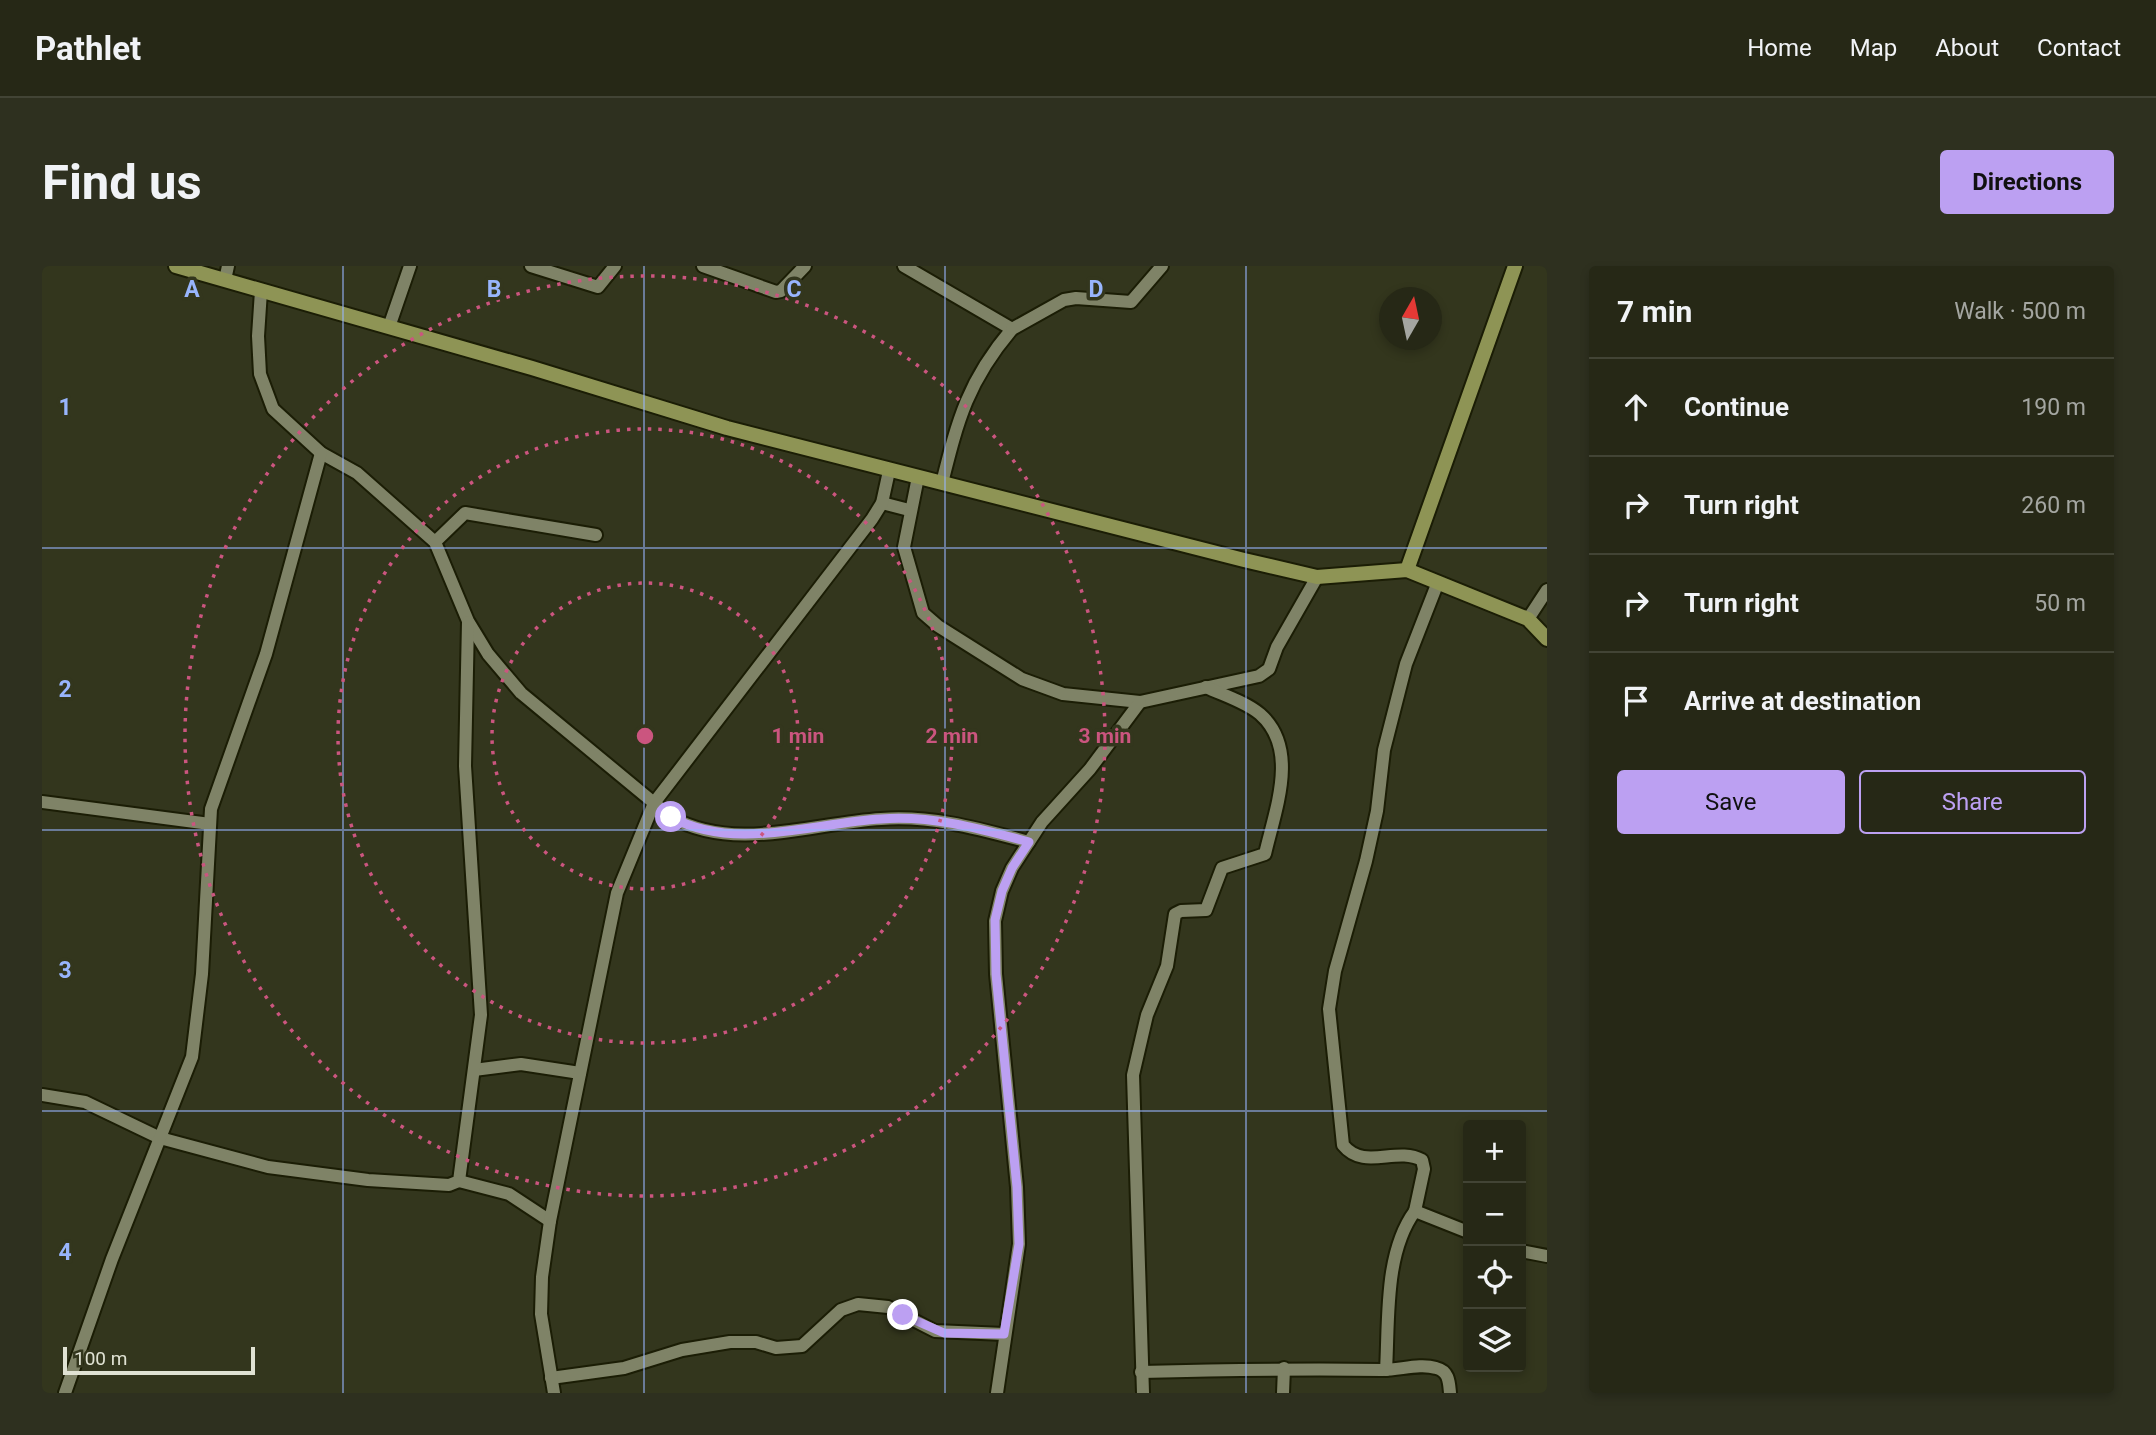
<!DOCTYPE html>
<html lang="en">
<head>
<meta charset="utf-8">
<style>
	:root { --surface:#262816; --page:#2e301f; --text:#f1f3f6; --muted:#a4a6a1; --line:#424435; --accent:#bca0f2 }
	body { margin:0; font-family:Roboto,sans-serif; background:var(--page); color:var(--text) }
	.controls { position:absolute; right:21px; bottom:21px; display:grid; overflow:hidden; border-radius:7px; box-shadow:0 4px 10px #0003 }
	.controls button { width:63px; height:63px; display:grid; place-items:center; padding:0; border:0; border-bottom:2px solid var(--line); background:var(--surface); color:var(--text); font:35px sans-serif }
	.compass { position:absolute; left:1337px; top:21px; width:63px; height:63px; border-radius:50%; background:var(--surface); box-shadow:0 4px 10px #0003; rotate:9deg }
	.scale { position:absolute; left:21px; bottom:18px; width:192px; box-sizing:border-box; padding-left:7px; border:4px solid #e0e2d3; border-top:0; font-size:19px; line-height:24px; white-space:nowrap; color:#e0e2d3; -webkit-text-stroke:5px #33361d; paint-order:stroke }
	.stop { position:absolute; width:21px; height:21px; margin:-16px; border:5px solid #bca0f2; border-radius:50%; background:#fff }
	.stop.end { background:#bca0f2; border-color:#fff; box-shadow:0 2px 7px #0008 }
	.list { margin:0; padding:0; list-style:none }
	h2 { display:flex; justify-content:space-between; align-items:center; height:91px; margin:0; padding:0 28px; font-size:30px }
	h2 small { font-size:23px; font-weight:400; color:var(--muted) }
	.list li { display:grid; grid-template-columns:46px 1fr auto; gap:21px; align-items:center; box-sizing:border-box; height:98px; padding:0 28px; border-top:2px solid var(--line) }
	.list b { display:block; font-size:26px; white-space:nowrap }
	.list em { font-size:23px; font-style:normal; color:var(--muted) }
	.actions { display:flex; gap:14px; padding:21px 28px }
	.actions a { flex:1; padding:16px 0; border:2px solid var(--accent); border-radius:7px; text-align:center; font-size:24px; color:var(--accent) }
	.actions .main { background:var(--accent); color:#111 }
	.icon { flex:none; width:38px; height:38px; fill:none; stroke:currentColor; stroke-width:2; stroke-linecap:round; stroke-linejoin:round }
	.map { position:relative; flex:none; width:1505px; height:1127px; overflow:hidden; border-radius:7px }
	header { display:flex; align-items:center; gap:42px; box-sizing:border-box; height:98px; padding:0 35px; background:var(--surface); border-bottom:2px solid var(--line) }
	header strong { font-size:33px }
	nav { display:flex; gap:38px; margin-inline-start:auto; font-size:24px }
	.intro { display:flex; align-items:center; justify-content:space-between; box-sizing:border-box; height:168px; padding:0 42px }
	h1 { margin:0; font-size:49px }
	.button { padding:18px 32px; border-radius:7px; background:var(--accent); color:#111; font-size:24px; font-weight:700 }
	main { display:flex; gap:42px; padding:0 42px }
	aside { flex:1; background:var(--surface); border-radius:7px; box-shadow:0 4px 10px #0003 }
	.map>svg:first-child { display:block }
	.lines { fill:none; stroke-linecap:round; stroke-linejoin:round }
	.street-casing { stroke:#1b1d05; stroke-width:16 }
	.secondary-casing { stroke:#1b1d05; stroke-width:18 }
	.street { stroke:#7f8367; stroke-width:12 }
	.secondary { stroke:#8e9455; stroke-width:14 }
	.route { stroke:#bca0f2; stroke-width:9 }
	.grid { fill:none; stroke:#98b5fd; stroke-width:2; stroke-opacity:0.55 }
	.ring { fill:none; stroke:#cb557f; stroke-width:3.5; stroke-dasharray:3.5 7 }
	.grid-label { font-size:23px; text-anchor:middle; font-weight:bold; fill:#98b5fd; stroke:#33361d; stroke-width:7; stroke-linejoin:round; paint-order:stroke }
	.centre { fill:#cb557f; stroke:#33361d; stroke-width:3.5 }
	.ring-label { font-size:21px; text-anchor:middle; font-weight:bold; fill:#cb557f; stroke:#33361d; stroke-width:7; stroke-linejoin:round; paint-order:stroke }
</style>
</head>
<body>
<header>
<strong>Pathlet</strong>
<nav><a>Home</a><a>Map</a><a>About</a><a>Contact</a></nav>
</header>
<div class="intro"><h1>Find us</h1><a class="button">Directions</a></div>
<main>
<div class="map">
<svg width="1505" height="1127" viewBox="0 0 1505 1127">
	<rect width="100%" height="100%" fill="#33361d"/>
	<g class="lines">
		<g class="street-casing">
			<g id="street">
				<path d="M489 0 556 21 573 0"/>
				<path d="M661 0 734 26 739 25 763 0"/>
				<path d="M862 0 970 63C926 115 916 153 900 217"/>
				<path d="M183 14 186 0"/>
				<path d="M219 25 216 70 218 108 231 143 279 187 315 207 393 276 426 355 446 388 479 427 629 551C693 587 770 557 839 553 890 549 938 563 987 576"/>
				<path d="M347 61 368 0"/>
				<path d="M970 63 1022 34 1034 32 1089 36 1120 0"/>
				<path d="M876 211 862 281 881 347 896 360 980 413 1021 428 1098 436 1217 410 1227 403 1235 381 1275 311"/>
				<path d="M840 237 867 244"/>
				<path d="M393 276 423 247 554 269"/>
				<path d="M1396 316 1364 398 1342 484 1335 545 1324 595 1293 705 1287 743 1301 879C1322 905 1354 880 1380 894L1382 903 1373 945 1426 966"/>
				<path d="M1486 353 1505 324"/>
				<path d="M0 536 168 558"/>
				<path d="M432 804 479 798 538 807"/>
				<path d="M0 829 43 836 118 872 226 901 326 914 407 919 417 915 439 749 423 500 426 356"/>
				<path d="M417 915 467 928 508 955"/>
				<path d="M1479 985 1505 990"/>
				<path d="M1344 1104C1347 1054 1342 987 1373 945"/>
				<path d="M1099 1106C1180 1104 1260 1103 1341 1104 1358 1104 1378 1097 1394 1102 1407 1105 1407 1116 1408 1127"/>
				<path d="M509 1112 582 1102 640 1084 688 1076H714L734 1082 760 1080 799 1044 816 1038 846 1041 893 1065 962 1068"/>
				<path d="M23 1127 70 993 150 791 160 708 169 543 224 388 279 187"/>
				<path d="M512 1127 499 1048 500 1011 508 955 575 627 612 537 830 253 840 237 847 205"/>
				<path d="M955 1127 977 978 975 921 954 708 953 655 960 625 970 602 1000 556 1048 503 1098 436"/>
				<path d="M1101 1127 1091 809 1105 749 1125 700 1133 648 1139 645 1164 644 1180 602 1223 588C1233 544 1258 483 1218 448 1204 436 1181 429 1164 421"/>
				<path d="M1241 1127 1242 1102"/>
			</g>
		</g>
		<g class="secondary-casing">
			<g id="secondary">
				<path d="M134 0 490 102 685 162 1202 294 1275 311 1365 304 1486 353 1505 373"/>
				<path d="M1365 304 1473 0"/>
			</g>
		</g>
		<use href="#street" class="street"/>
		<use href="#secondary" class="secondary"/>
	</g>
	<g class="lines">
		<path class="route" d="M629 551C693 586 770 557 839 553 890 549 939 563 987 576L970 602 960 625 953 654 954 708 975 921 977 978 962 1068 902 1067 861 1049"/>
	</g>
	<path class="grid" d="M301 0V1127M602 0V1127M903 0V1127M1204 0V1127M0 282H1505M0 564H1505M0 845H1505"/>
	<g class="ring">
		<circle cx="603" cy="470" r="153"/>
		<circle cx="603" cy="470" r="307"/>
		<circle cx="603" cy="470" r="460"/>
	</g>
	<g class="grid-label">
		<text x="150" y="31">A</text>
		<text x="452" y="31">B</text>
		<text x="752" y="31">C</text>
		<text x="1054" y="31">D</text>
		<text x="23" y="149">1</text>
		<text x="23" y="431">2</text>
		<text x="23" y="712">3</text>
		<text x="23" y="994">4</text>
	</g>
	<circle cx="603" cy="470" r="10" class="centre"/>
	<g class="ring-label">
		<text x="756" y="477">1 min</text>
		<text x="910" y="477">2 min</text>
		<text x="1063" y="477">3 min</text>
	</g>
</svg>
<div class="controls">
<button>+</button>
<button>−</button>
<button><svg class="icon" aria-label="locate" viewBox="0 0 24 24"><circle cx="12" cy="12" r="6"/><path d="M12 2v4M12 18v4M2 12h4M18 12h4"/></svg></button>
<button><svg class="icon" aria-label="layers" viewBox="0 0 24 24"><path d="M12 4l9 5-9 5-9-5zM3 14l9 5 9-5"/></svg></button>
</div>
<svg class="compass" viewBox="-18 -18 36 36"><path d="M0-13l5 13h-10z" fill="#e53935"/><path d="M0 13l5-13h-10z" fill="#a4a6a1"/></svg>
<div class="scale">100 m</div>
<div class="stop" style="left:629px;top:551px"></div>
<div class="stop end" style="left:861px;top:1049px"></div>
</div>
<aside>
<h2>7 min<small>Walk · 500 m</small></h2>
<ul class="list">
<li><svg class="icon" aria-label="ahead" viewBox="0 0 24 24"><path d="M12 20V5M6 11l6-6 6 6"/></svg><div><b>Continue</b></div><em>190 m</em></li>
<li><svg class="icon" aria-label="right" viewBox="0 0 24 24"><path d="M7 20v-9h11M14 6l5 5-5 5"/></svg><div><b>Turn right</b></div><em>260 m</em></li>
<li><svg class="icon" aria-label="right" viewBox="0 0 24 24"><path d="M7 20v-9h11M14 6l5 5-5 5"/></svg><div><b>Turn right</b></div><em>50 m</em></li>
<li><svg class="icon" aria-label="arrive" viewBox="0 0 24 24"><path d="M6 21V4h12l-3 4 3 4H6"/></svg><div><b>Arrive at destination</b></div></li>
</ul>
<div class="actions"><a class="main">Save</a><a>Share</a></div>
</aside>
</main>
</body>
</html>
